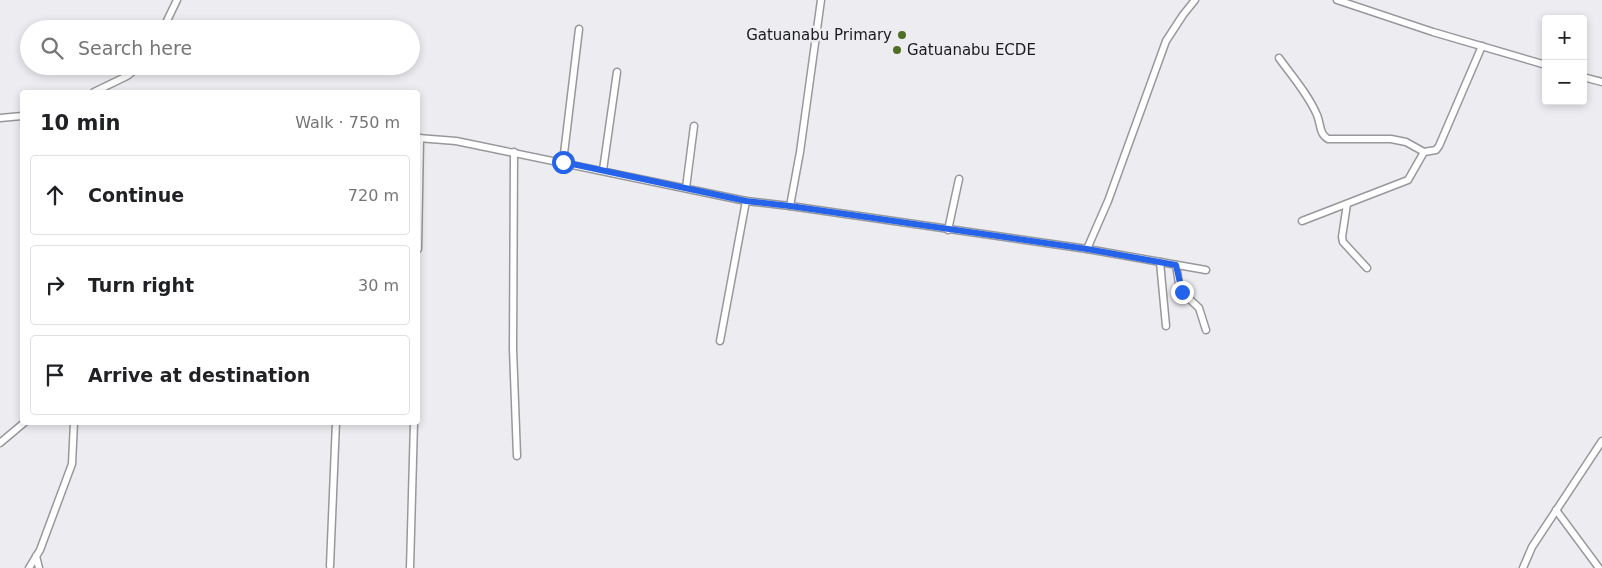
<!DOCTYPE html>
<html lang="en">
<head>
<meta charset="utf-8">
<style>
	:root { --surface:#fff; --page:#f6f6f6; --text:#202124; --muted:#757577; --line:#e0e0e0 }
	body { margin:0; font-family:"DejaVu Sans",sans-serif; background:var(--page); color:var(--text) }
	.controls { position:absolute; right:15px; top:15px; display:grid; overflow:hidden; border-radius:5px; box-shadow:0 2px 8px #0003 }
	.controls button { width:45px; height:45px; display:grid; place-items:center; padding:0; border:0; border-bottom:1px solid var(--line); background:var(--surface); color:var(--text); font:25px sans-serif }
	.stop { position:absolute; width:15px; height:15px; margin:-11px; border:4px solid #2563eb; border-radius:50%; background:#fff }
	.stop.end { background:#2563eb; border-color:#fff; box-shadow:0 1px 5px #0008 }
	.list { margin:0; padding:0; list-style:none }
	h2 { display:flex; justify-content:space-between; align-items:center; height:65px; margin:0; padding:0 20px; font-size:21px }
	h2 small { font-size:16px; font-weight:400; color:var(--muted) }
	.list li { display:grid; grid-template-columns:32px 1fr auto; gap:15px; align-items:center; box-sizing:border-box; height:80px; margin:0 10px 10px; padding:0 10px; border:1px solid var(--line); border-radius:5px }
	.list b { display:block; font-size:19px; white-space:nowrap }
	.list em { font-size:16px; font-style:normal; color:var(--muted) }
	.icon { flex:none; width:28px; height:28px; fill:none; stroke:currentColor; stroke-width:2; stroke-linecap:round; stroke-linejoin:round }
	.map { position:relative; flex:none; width:1602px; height:568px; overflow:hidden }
	.search { position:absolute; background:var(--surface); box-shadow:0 2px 8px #0003; left:20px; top:20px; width:400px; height:55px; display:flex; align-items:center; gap:12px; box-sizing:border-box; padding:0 18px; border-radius:28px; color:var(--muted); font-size:19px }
	.panel { position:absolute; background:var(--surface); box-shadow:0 2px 8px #0003; left:20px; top:90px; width:400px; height:335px; border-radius:5px }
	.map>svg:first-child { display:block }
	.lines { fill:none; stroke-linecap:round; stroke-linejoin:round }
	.minor-casing { stroke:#97989b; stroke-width:9 }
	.minor { stroke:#fff; stroke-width:6 }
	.route { stroke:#2563eb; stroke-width:6 }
	.poi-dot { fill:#4f6f25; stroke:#ededf1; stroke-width:2 }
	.labels { text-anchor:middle; stroke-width:5; stroke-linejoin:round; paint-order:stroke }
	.poi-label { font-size:15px; fill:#1a1b1c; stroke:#ededf1; text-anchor:end }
</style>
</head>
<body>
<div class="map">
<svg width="1602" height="568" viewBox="0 0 1602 568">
	<rect width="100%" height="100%" fill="#ededf1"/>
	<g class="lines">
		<g class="minor-casing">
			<g id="minor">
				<path d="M1337 0 1433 32 1546 65"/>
				<path d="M163 29 177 0"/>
				<path d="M1279 58C1292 76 1308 94 1317 115 1321 124 1319 134 1328 139H1391L1406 142 1424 152"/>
				<path d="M1583 77 1602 82"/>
				<path d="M94 92 127 76 140 66"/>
				<path d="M0 118 22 116"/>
				<path d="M418 138 456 141 746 201 790 206 1087 249 1206 270"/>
				<path d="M514 152 513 349 517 456"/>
				<path d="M563 162 579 29"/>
				<path d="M603 170 617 72"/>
				<path d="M686 188 694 126"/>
				<path d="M1347 204 1342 237 1343 242 1367 268"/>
				<path d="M790 206 800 152 821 0"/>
				<path d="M1302 221 1408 180 1424 152 1436 150 1439 146 1482 46"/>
				<path d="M948 230 959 179"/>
				<path d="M418 249 420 138"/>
				<path d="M1087 249 1108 201 1166 41 1183 15 1195 0"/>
				<path d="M1160 262 1166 326"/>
				<path d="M1176 265 1180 290 1199 308 1206 330"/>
				<path d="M720 341 746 201"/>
				<path d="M0 443 25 422"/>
				<path d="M1556 510 1599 568"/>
				<path d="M36 556 39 568"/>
				<path d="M330 566 336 422"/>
				<path d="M29 568 40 550 72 464 74 422"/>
				<path d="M410 568 414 422"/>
				<path d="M1523 568 1532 547 1602 441"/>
			</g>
		</g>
		<use href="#minor" class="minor"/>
	</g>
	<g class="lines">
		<path class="route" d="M563 162 746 201 790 206 1087 249 1176 265 1182 292"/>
	</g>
	<g class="poi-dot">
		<circle cx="902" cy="35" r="5"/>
		<circle cx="897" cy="50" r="5"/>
	</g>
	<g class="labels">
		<g class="poi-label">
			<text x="892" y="40">Gatuanabu Primary</text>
			<text x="907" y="55" text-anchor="start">Gatuanabu ECDE</text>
		</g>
	</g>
</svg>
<div class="controls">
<button>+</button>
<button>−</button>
</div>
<div class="stop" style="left:563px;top:162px"></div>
<div class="stop end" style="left:1182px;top:292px"></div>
<div class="search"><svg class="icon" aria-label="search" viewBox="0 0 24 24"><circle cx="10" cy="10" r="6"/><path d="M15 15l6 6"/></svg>Search here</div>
<section class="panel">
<h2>10 min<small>Walk · 750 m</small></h2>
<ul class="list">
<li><svg class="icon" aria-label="ahead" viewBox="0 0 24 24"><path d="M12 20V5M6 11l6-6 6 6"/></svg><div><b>Continue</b></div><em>720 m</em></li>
<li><svg class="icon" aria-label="right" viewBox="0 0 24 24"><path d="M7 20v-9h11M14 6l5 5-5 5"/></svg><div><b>Turn right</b></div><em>30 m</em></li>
<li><svg class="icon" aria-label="arrive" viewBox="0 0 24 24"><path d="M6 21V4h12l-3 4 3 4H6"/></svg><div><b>Arrive at destination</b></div></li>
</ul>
</section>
</div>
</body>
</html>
